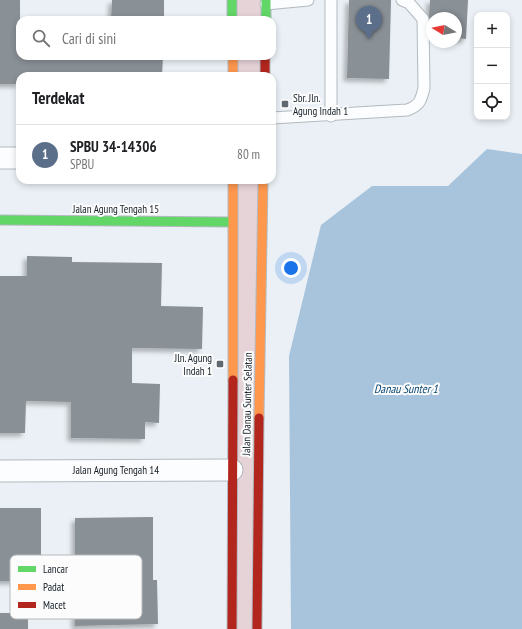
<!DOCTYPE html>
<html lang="id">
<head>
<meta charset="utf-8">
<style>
	:root { --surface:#fff; --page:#f6f6f6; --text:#202124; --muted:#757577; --line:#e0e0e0; --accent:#0b8043 }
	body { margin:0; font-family:"PT Sans Narrow",sans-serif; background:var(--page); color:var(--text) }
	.controls { position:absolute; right:12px; top:12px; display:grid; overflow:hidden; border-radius:8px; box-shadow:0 2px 6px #0003 }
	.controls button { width:36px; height:36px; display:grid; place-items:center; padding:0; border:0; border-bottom:1px solid var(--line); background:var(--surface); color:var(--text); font:20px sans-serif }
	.compass { position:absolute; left:426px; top:12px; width:36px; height:36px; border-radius:50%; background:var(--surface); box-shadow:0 2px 6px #0003; rotate:280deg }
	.you { position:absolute; left:291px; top:268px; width:14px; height:14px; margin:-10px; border:3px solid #fff; border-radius:50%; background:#1a73e8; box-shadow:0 0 0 6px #1a73e833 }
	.badge { display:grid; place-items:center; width:26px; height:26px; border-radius:50%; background:var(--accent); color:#fff; font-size:13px; font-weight:700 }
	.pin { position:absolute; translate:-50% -33px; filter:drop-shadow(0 1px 2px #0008) }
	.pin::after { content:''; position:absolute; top:21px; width:14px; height:12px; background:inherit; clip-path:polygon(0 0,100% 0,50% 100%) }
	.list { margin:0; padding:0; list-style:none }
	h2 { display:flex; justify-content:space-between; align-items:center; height:52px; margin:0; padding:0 16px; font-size:17px }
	h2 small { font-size:13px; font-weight:400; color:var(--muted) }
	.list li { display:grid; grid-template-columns:26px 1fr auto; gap:12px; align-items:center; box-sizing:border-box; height:60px; padding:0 16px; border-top:1px solid var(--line) }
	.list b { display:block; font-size:15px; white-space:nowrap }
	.list p { margin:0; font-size:13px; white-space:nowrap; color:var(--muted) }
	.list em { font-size:13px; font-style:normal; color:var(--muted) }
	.icon { flex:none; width:22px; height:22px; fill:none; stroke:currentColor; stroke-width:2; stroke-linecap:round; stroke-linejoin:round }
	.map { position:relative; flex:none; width:522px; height:629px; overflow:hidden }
	.search { position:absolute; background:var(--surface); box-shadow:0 2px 6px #0003; left:16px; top:16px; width:260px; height:44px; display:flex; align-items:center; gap:10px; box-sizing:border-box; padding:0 14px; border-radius:12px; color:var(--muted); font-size:15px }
	.panel { position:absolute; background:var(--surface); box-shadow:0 2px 6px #0003; left:16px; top:72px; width:260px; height:112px; border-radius:12px }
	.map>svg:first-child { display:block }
	.green { fill:#e6d3d8 }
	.water { fill:#a8c4dc }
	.building { fill:#899096; filter:url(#shadow) }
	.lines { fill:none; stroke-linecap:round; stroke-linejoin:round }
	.lane-casing { stroke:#b2bac0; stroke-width:13 }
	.street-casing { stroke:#b2bac0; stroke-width:23 }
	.fast-casing { stroke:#b2bac0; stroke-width:11 }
	.slow-casing { stroke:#b2bac0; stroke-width:11 }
	.jam-casing { stroke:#b2bac0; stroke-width:11 }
	.lane { stroke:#fcfdfe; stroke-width:11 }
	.street { stroke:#fcfdfe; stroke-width:21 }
	.fast { stroke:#63d668; stroke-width:9 }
	.slow { stroke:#ff974d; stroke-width:9 }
	.jam { stroke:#b3261e; stroke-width:9 }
	.poi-dot { fill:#606870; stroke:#fcfcfc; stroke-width:1.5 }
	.labels { text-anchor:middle; stroke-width:4; stroke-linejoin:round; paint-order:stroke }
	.poi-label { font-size:11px; fill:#151f28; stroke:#fcfcfc; text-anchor:start }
	.street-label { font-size:11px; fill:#151f28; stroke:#fcfcfc }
	.water-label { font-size:12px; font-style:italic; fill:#0d4974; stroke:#fcfcfc }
	.key { fill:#fcfcfc; stroke:#b7babc; stroke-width:1 }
	.key-label { font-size:11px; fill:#151f28 }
</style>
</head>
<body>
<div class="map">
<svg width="522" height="629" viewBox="0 0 522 629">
	<defs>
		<filter id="shadow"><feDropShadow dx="-3.5" dy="3.5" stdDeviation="2" flood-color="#0004"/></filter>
	</defs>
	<rect width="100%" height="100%" fill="#eaf0f5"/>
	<g class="green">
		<rect x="232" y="0" width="34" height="20"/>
		<rect x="232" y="56" width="33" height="20"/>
		<path d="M233 180H263L257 629H232Z"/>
	</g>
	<path class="water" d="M487 149 522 154V629H291L289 356 321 225 372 186H448Z"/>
	<g class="building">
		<path d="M0 0H20V56H163L162 76H20V84H0Z"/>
		<path d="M112 0H164V20H111Z"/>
		<path d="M349 0H391L389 79 347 78Z"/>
		<path d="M430 0H468L466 39 456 38V18H432V37L430 36 429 16Z"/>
		<path d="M27 256 72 257V262L162 263 161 306 203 307 202 349 132 348V383L160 384 159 423 145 422V439L71 438V402L26 401 25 433H0V276H27Z"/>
		<path d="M0 508H41V559H19V581H0Z"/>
		<path d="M153 517V580H157L158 624 75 626V518Z"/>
		<rect x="0" y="613" width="28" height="16"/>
	</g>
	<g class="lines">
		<g class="lane-casing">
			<g id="lane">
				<path d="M266 4 308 0"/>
				<path d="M331 116V0"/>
				<path d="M272 118 407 110C419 106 421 101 424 88L423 19 409 3 402 0"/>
			</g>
		</g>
		<g class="street-casing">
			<g id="street">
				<path d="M0 158H20"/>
				<path d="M0 471 232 470"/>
			</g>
		</g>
		<g class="fast-casing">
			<g id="fast">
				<path d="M232 0V20"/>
				<path d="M266 0V20"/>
				<path d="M0 220 232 222"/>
			</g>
		</g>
		<g class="slow-casing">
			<g id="slow">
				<path d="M233 56V76"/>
				<path d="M233 380V180"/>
				<path d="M259 418 263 180"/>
			</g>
		</g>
		<g class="jam-casing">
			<g id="jam">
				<path d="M265 56V76"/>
				<path d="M232 629 233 380"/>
				<path d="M257 629 259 418"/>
			</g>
		</g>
		<use href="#lane" class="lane"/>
		<use href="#street" class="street"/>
		<use href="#fast" class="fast"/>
		<use href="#slow" class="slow"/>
		<use href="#jam" class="jam"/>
	</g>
	<g class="poi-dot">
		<rect x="281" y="100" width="8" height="8" rx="2"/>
		<rect x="216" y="360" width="8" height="8" rx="2"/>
	</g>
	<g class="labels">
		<g class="poi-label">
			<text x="293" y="102">Sbr. Jln.<tspan x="293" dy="13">Agung Indah 1</tspan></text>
			<text x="212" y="362" text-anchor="end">Jln. Agung<tspan x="212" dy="13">Indah 1</tspan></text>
		</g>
		<g class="street-label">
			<text x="116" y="213">Jalan Agung Tengah 15</text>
			<text transform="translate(247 404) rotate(-89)" y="4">Jalan Danau Sunter Selatan</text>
			<text x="116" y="474">Jalan Agung Tengah 14</text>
		</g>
		<g class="water-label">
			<text x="406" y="393">Danau Sunter 1</text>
		</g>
	</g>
	<rect x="10" y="555" width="132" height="64" rx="6" class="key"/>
	<rect x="18" y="566" width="18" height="6" fill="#63d668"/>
	<rect x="18" y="584" width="18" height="6" fill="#ff974d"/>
	<rect x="18" y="602" width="18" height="6" fill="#b3261e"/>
	<g class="key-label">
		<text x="43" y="573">Lancar</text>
		<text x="43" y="591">Padat</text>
		<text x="43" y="609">Macet</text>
	</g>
</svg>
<div class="controls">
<button>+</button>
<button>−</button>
<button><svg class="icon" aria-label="locate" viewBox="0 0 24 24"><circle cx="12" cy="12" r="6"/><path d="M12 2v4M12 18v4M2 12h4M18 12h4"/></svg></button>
</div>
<svg class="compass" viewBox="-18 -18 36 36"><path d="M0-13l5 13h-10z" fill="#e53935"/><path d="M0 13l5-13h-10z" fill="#757577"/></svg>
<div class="you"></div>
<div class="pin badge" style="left:369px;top:39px;background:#5c6f8a">1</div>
<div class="search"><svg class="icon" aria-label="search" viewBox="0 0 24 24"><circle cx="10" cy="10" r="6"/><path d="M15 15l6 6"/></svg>Cari di sini</div>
<section class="panel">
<h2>Terdekat<small></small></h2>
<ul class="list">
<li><span class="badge" style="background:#5c6f8a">1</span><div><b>SPBU 34-14306</b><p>SPBU</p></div><em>80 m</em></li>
</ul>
</section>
</div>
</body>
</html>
